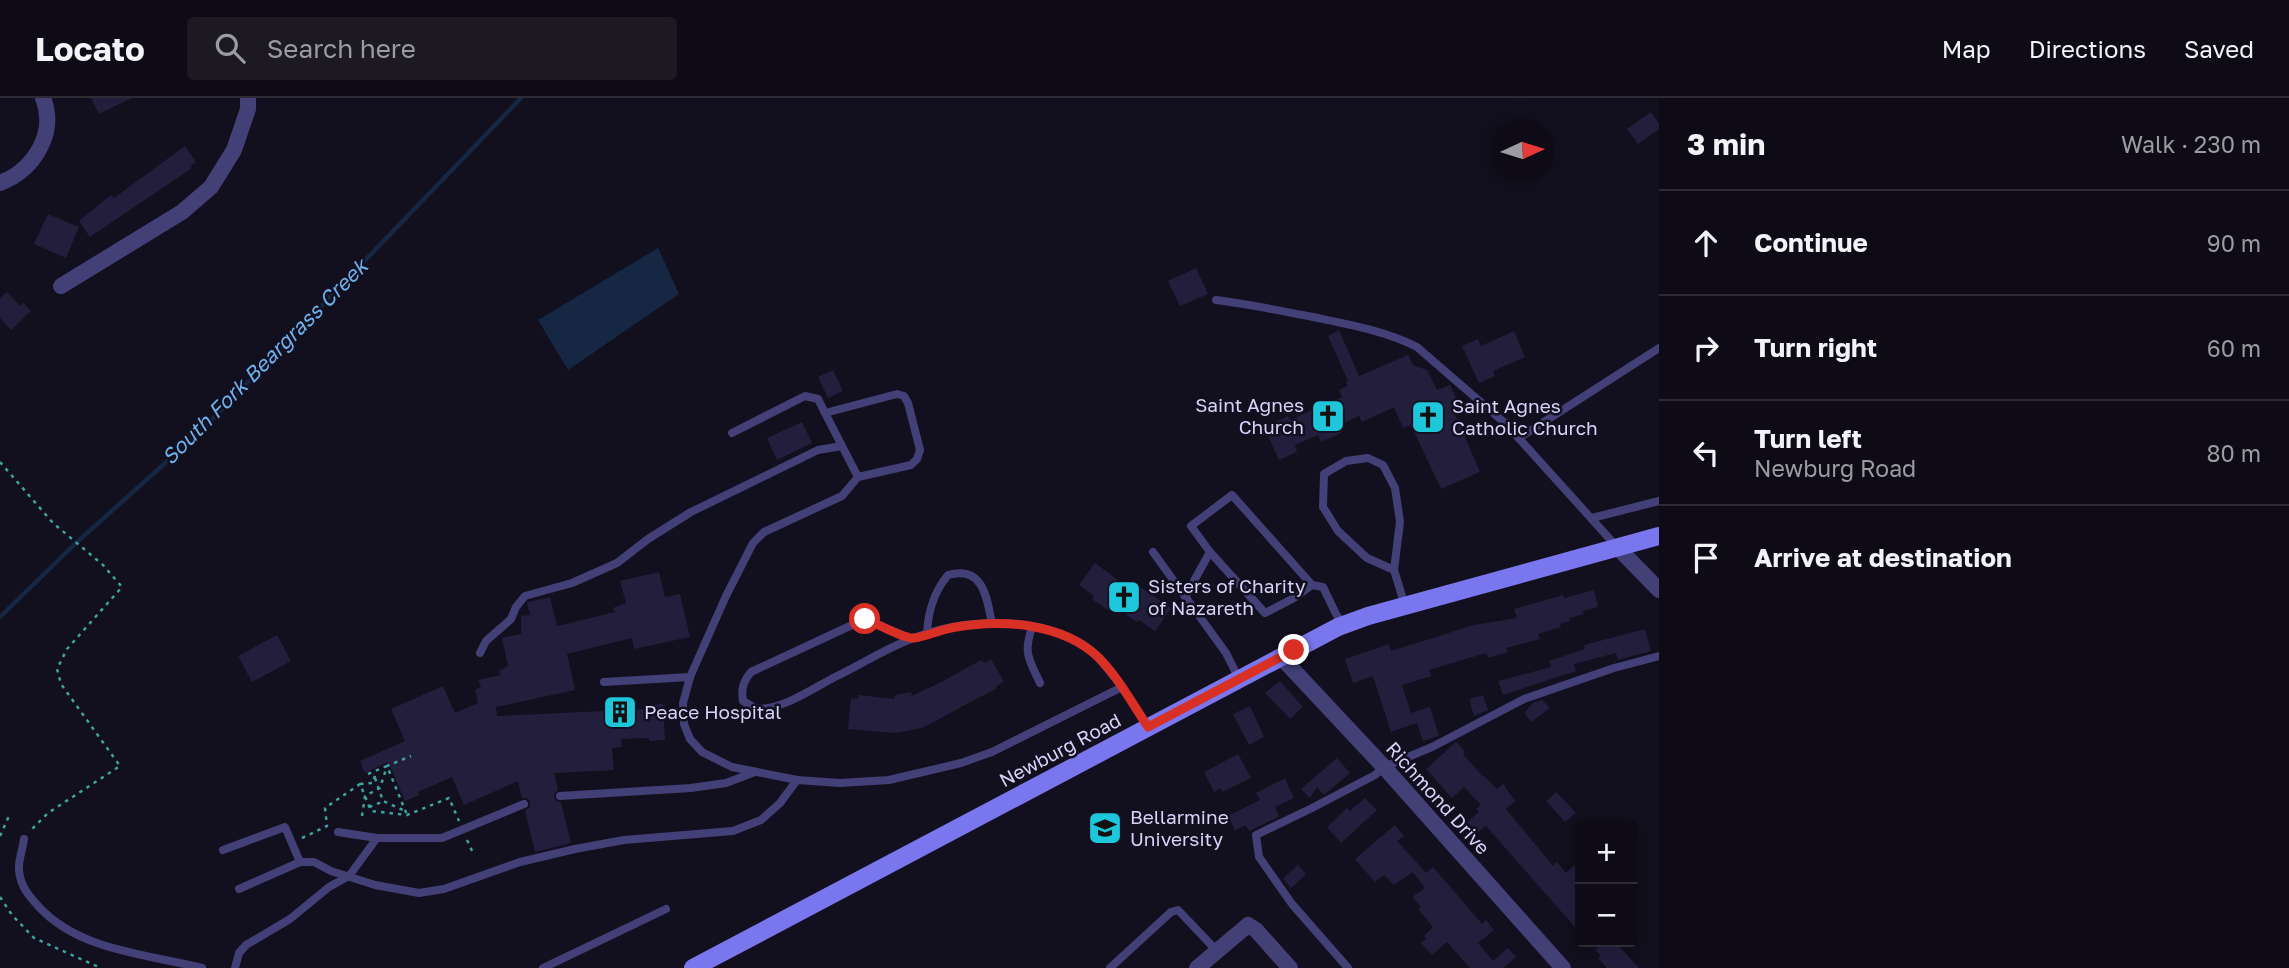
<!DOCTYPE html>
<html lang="en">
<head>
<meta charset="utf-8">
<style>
	:root { --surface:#0e0b16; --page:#1c1923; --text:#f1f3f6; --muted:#9b9ba1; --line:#2e2b35 }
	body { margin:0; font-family:"Golos Text",sans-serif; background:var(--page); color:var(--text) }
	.controls { position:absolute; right:21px; bottom:21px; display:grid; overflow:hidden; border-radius:7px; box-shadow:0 4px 18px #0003 }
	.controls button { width:63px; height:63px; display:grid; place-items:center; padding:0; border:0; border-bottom:2px solid var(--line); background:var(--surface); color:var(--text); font:35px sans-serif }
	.compass { position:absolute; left:1491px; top:21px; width:63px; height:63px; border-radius:50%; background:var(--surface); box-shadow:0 4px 18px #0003; rotate:86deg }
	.stop { position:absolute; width:21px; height:21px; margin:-16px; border:5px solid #d93025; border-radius:50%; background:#fff }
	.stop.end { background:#d93025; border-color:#fff; box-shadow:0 2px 7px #0008 }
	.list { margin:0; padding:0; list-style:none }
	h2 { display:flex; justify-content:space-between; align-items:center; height:91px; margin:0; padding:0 28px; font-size:30px }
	h2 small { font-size:23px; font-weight:400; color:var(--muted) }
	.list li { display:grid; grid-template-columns:46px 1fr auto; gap:21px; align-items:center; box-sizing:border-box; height:105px; padding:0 28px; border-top:2px solid var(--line) }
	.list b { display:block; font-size:26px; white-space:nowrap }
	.list p { margin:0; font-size:23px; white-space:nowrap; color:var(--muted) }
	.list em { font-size:23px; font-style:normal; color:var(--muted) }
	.icon { flex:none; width:38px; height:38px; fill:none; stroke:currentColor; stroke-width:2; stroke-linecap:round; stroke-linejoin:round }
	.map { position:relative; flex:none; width:1659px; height:870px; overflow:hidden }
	header { display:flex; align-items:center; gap:42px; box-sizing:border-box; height:98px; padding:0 35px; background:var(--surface); border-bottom:2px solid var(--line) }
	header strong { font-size:33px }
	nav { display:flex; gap:38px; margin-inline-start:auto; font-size:24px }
	.search { width:490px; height:63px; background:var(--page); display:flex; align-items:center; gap:18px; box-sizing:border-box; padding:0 24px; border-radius:7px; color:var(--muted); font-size:26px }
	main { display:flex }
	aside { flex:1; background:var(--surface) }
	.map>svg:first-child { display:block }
	.water { fill:#152743 }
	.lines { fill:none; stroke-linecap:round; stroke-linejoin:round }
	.stream { stroke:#152743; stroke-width:4.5 }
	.building { fill:#241e3d }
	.path { stroke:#3da39d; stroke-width:2.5; stroke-dasharray:3.5 5; stroke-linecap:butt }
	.service { stroke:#434078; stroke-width:8 }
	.minor { stroke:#434078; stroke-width:16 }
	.secondary { stroke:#7a76ed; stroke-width:18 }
	.route { stroke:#d93025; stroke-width:9 }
	.labels { text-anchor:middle; stroke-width:5; stroke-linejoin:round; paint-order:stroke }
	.poi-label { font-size:19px; fill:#d7d3f9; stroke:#120f1e; text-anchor:start }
	.street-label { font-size:19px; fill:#d7d3f9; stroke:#120f1e }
	.water-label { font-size:21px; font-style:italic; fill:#6eb1ec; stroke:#120f1e }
</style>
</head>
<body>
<header>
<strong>Locato</strong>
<div class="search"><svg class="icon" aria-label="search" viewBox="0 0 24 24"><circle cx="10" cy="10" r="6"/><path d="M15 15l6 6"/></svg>Search here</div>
<nav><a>Map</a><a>Directions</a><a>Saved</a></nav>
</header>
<main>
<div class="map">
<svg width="1659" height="870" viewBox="0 0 1659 870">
	<rect width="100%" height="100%" fill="#120f1e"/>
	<path class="water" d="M658 150 679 196 568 272 538 222Z"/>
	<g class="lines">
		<path class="stream" d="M0 519 76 445 202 332 521 0"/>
	</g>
	<g class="building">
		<path d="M91 0H132L99 16Z"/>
		<path d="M1651 14 1659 26V31L1638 46 1627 31Z"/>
		<path d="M185 48 196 64 190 68 192 70 90 139 79 123 111 97 114 100Z"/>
		<path d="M48 116 79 129 66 160 34 146Z"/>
		<path d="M1196 170 1208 196 1180 208 1168 183Z"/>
		<path d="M7 194 20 208 23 205 31 213 11 232 0 220V200Z"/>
		<path d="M1339 232 1359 278 1408 257 1413 267 1427 272 1437 292 1450 287 1458 304 1451 307 1480 374 1441 391 1411 327 1403 330 1394 309 1362 324 1359 318 1337 328 1341 335 1321 344 1318 337 1295 347 1297 354 1279 362 1264 329 1288 318 1290 322 1342 299 1339 292 1348 288 1346 284 1348 283 1328 238Z"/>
		<path d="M1514 233 1525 259 1493 273 1495 278 1479 285 1462 248 1478 241 1481 248Z"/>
		<path d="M833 272 843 293 828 300 818 279Z"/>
		<path d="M802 324 812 345 777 362 767 340Z"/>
		<path d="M1095 465 1129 490 1133 484 1171 510 1155 533 1139 522 1137 524 1119 512 1117 514 1111 509 1109 513 1092 501 1094 498 1079 487Z"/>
		<path d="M659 474 665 499 680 496 690 539 634 551 632 540 567 556 575 592 496 609 497 618 648 611V607L663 606 665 642 649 643V640L621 641 622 649 612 650 614 672 554 675 558 692 555 695 554 699 556 703 561 704 571 745 535 754 525 713 530 709V704L527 700H522L518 683 464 707 452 679 418 694 419 697 405 703 388 664 365 675 360 663 405 643 391 611 443 588 455 615 478 605 475 592 481 589 478 582 501 577 499 573 508 568 502 540 521 536V518L530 517 527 506 528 504 550 499 557 528 615 514 613 510 626 505 620 483Z"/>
		<path d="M1594 492 1598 509 1583 513 1584 516 1569 520 1570 523 1560 526 1561 529 1538 536 1540 541 1506 550 1508 554 1488 560 1486 555 1429 572 1431 578 1402 587 1411 615 1430 609 1439 638 1423 643 1417 625 1391 634 1373 578 1353 585 1345 561 1389 546 1391 553 1474 527 1517 520 1514 511 1563 497 1564 500Z"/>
		<path d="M1645 531 1651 553 1618 562 1616 555 1574 566 1576 573 1503 597 1498 583 1551 569 1549 563 1585 551 1584 547Z"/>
		<path d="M277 537 291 563 252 584 238 558Z"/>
		<path d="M991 561 1004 584 996 588 997 590 922 630 895 635 848 631 851 600 858 601V597L894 601 895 597 911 594 912 598 943 583 981 562 985 565Z"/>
		<path d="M1280 583 1303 609 1290 621 1265 595Z"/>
		<path d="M1483 597 1488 612 1474 618 1469 601Z"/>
		<path d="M1542 602 1550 610 1531 624 1524 615 1533 605Z"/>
		<path d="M1250 608 1264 639 1249 647 1233 616Z"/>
		<path d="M1456 644 1465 653 1463 656 1483 679 1484 678 1497 691 1503 686 1515 703 1506 711 1553 768 1557 764 1566 775 1580 762V835L1486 728 1477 735 1467 724 1479 714 1476 711 1481 707 1464 689 1452 700 1426 671Z"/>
		<path d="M1238 656 1251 680 1222 694 1220 690 1214 694 1204 674Z"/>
		<path d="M1337 660 1350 675 1324 697 1317 689 1310 700 1301 691Z"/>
		<path d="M1285 680 1294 700 1275 709 1279 719 1249 733 1246 727 1235 732 1228 718 1260 702 1256 695Z"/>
		<path d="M1556 694 1576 715 1565 724 1546 703Z"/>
		<path d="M1365 700 1377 712 1341 745 1327 729 1347 710 1350 713Z"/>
		<path d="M1395 727 1404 738 1397 743 1426 775 1433 769 1482 826 1486 822 1494 832 1478 845 1493 863 1508 850 1516 859 1503 870H1470L1447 844 1432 857 1421 845 1426 841 1424 838 1433 829 1418 811 1421 809 1412 799 1425 790 1413 774 1394 787 1384 777 1375 784 1355 761Z"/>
		<path d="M1298 767 1306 776 1291 790 1283 780Z"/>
		<path d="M1605 844H1615L1639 870H1607L1598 860 1601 858 1595 852Z"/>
	</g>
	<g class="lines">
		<g class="path">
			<path d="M0 364 53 425 103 467 122 489 67 551 57 571 61 586 120 668 48 715 31 732"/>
			<path d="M368 676 387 668 407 717"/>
			<path d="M375 680 383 703 405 713"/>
			<path d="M360 686 373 685 376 674"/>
			<path d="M369 709 382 704"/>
			<path d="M362 718 365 698 380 690 387 668 411 658"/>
			<path d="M0 738 9 718"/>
			<path d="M302 740 327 728 325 710 360 686 371 713 407 717 449 700 459 723"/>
			<path d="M467 742 474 757"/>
			<path d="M0 799 12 817 34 840 101 870"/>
		</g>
		<g class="service">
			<path d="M1216 202C1249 206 1281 213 1313 219 1347 226 1386 233 1417 249L1506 326 1617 449"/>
			<path d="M825 315 858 379"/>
			<path d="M732 335 805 298 818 301 825 315 897 296 904 298 908 305 920 352 917 361 911 367 858 379 842 398 764 434 753 445 726 498 690 579 683 605 684 626 690 641 702 654 732 669 797 682 840 685 889 682 961 665 992 654 1122 589 1148 629"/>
			<path d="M1519 340 1659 250"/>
			<path d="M1592 420 1659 403"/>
			<path d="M1153 454 1226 555 1239 581"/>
			<path d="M1394 472 1367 460 1338 433 1323 409 1324 376 1346 363 1368 360 1383 367 1395 390 1400 424 1394 472 1405 508"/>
			<path d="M1312 487 1323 489 1336 516 1344 527"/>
			<path d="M1185 499 1210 454 1191 428 1232 397 1312 487 1294 500 1265 515 1210 454"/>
			<path d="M1032 529C1023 556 1029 561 1040 585"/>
			<path d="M927 536C928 514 933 495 948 477 984 467 987 501 992 526"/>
			<path d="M911 541 865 521 751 574C743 584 741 591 743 603L757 611C784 611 812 591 835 579 860 567 885 551 911 541 962 521 1034 517 1082 546 1098 556 1110 574 1122 589"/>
			<path d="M480 555 486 543 511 521 516 509 525 498 572 485 617 465 648 441 691 414 818 352 842 348"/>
			<path d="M604 584 690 579"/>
			<path d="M560 698 691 690 726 685 755 674"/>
			<path d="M338 734 377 740"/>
			<path d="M24 741C23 750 18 763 19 772 20 788 29 798 39 809 80 853 146 856 202 870"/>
			<path d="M223 752 285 729 300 764"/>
			<path d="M239 791 300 764H314L331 773 375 787 419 795 444 791 520 764 575 751 624 742 733 733 761 722 780 705 797 682"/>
			<path d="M235 870 239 855 246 847 290 821 329 789 349 778 377 740H442L524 706"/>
			<path d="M543 870 666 811"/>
			<path d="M1110 870 1171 814 1178 812 1217 853"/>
			<path d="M1348 870 1292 806 1259 759 1256 737 1312 710 1375 677 1384 669 1432 649 1524 601 1614 570 1659 558"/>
		</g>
		<g class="minor">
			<path d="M0 85C34 72 57 35 43 0"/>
			<path d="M61 188 182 114 211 89 234 52 248 11V0"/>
			<path d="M1617 449 1659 492"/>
			<path d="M1281 559 1384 669 1563 870"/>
			<path d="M1197 870 1248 827 1256 832 1290 870"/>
		</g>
		<path class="secondary" d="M693 870 1338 529 1368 518 1659 438"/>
	</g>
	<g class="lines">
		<path class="route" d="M865 521C876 525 904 541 914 540 928 538 942 531 956 529 1002 521 1062 525 1098 559 1118 579 1132 605 1148 629L1294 552"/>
	</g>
	<defs>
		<g id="church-square" transform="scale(1.75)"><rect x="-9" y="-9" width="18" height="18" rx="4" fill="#1dc6db" stroke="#120f1e"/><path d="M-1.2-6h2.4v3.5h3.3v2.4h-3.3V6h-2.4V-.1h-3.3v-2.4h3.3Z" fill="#111"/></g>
		<g id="building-square" transform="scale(1.75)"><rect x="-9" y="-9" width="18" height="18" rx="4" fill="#1dc6db" stroke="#120f1e"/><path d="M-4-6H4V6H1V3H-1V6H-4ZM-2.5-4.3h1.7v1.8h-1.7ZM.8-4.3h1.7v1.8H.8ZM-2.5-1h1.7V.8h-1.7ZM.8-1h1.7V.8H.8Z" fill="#111"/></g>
		<g id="university-square" transform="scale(1.75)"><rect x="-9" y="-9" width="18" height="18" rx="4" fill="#1dc6db" stroke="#120f1e"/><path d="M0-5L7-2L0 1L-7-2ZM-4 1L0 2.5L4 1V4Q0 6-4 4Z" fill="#111"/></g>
	</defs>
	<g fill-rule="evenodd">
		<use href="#church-square" x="1328" y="318"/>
		<use href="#church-square" x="1428" y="319"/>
		<use href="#church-square" x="1124" y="499"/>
		<use href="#building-square" x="620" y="614"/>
		<use href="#university-square" x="1105" y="730"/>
	</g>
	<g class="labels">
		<g class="poi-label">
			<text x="1304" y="314" text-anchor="end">Saint Agnes<tspan x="1304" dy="22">Church</tspan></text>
			<text x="1452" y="315">Saint Agnes<tspan x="1452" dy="22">Catholic Church</tspan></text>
			<text x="1148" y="495">Sisters of Charity<tspan x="1148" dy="22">of Nazareth</tspan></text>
			<text x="644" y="621">Peace Hospital</text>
			<text x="1130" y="726">Bellarmine<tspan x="1130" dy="22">University</tspan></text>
		</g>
		<g class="street-label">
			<text transform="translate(1060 652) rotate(-28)" y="7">Newburg Road</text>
			<text transform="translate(1438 700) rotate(48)" y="7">Richmond Drive</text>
		</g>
		<g class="water-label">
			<text transform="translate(265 264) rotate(-45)" y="7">South Fork Beargrass Creek</text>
		</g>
	</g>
</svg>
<div class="controls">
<button>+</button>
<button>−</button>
</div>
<svg class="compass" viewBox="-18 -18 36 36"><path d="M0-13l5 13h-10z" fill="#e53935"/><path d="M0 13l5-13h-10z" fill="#9b9ba1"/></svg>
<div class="stop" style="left:865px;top:521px"></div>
<div class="stop end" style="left:1294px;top:552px"></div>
</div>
<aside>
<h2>3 min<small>Walk · 230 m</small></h2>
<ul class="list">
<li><svg class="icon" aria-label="ahead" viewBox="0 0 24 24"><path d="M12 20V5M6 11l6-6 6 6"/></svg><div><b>Continue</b></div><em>90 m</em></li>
<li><svg class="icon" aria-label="right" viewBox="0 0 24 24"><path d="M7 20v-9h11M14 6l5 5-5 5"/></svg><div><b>Turn right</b></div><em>60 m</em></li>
<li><svg class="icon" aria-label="left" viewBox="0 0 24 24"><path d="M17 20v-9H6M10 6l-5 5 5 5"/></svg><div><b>Turn left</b><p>Newburg Road</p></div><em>80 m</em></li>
<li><svg class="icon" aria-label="arrive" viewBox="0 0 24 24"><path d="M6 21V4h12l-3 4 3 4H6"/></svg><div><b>Arrive at destination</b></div></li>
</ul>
</aside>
</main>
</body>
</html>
